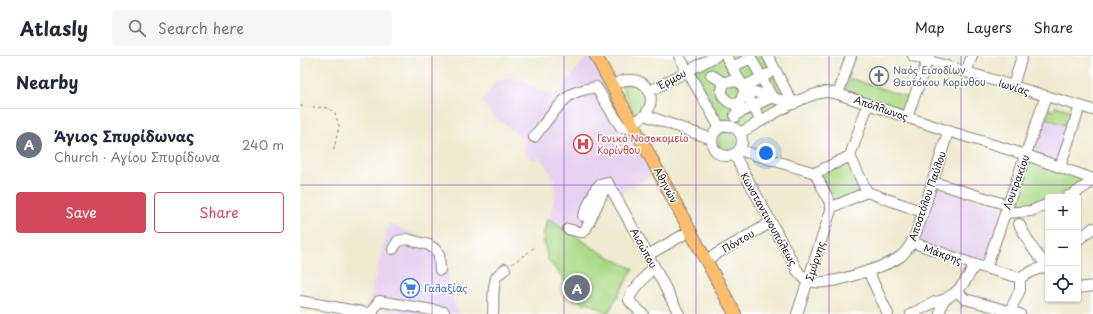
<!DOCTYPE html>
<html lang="en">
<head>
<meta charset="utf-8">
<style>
	:root { --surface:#fff; --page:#f6f6f7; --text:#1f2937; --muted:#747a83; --line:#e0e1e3; --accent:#d1495b }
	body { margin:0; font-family:"Playpen Sans",sans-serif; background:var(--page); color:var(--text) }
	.controls { position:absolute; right:12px; bottom:12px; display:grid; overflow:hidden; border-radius:4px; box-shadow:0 1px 3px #0004 }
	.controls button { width:36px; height:36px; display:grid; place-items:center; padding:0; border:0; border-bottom:1px solid var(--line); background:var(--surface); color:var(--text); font:20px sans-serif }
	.you { position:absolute; left:466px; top:97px; width:14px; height:14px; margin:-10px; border:3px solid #fff; border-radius:50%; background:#1a73e8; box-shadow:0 0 0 6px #1a73e833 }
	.badge { display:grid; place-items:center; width:26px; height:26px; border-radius:50%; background:var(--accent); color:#fff; font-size:13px; font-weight:700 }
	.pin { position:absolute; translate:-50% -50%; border:2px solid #fff; box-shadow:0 1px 4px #0006 }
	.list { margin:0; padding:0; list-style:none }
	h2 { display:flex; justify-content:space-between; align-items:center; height:52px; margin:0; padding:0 16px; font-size:17px }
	h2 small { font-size:13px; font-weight:400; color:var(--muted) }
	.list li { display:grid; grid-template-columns:26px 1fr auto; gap:12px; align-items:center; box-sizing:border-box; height:72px; padding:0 16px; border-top:1px solid var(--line) }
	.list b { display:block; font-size:15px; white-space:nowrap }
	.list p { margin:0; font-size:13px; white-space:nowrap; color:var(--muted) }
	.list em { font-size:13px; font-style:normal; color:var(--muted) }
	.actions { display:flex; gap:8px; padding:12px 16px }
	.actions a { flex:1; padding:9px 0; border:1px solid var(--accent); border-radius:4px; text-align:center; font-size:14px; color:var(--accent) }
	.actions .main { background:var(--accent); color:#fff }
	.icon { flex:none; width:22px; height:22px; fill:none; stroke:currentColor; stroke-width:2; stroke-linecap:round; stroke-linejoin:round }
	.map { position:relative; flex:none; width:793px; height:258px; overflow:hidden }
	header { display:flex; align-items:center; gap:24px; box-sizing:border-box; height:56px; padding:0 20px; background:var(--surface); border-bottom:1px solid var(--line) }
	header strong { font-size:19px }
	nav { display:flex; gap:22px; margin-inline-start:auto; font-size:14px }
	.search { width:280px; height:36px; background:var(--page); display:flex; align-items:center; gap:10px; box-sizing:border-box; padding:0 14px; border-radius:4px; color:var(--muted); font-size:15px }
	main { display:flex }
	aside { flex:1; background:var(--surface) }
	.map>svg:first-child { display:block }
	.built { fill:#e6d2f0 }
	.green { fill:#abd986; stroke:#647a51 }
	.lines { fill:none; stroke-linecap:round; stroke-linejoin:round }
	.minor-casing { stroke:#868376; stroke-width:12 }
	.major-casing { stroke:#868376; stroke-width:14 }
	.path { stroke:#868376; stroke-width:1; stroke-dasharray:3 3; stroke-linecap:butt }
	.minor { stroke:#fff; stroke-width:10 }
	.major { stroke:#fbbd6e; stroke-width:12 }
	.grid { fill:none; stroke:#7b2cbf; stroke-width:1; stroke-opacity:0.55 }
	.labels { text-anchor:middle; stroke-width:3; stroke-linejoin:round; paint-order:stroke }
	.worship-label { font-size:10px; fill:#5b616d; stroke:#fff; text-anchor:start }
	.street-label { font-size:10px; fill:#1c1c1c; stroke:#fff }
	.health-label { font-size:10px; fill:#be3a42; stroke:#fff; text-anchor:start }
	.shop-label { font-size:10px; fill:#366cbe; stroke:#fff; text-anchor:start }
</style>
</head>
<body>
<header>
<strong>Atlasly</strong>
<div class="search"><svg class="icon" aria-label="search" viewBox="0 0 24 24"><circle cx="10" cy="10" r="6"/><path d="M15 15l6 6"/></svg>Search here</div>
<nav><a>Map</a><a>Layers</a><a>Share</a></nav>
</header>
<main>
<aside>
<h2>Nearby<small></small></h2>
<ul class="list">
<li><span class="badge" style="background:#6b7280">A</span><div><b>Άγιος Σπυρίδωνας</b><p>Church · Αγίου Σπυρίδωνα</p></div><em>240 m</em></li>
</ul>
<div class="actions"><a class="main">Save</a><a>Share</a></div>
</aside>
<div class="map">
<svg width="793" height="258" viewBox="0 0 793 258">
	<rect width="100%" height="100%" fill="#fff"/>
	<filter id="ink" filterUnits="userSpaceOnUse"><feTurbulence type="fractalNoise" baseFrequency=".025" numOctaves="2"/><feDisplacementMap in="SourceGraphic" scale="8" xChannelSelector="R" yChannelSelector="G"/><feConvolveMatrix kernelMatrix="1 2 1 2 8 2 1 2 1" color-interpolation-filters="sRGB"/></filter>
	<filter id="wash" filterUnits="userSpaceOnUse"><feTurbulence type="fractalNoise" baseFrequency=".012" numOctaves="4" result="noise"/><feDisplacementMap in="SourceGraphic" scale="16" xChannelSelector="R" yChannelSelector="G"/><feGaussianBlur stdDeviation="0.9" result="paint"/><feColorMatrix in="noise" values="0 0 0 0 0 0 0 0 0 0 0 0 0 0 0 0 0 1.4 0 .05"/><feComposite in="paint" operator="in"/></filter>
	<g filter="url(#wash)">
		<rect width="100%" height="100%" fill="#efead0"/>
		<g class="built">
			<path d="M287 0H294L357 117 319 137 311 125 282 171 273 173 254 166 249 164 255 139 254 124 241 102 233 104 228 100 223 93 224 83 190 57 182 46 196 25 210 22 227 26 254 42Z"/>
			<path d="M742 61 771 71 759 106 730 97Z"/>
			<path d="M635 131 703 152 686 203 679 208 617 186Z"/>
			<path d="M89 167 149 194 148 206V226L158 258H106L68 251Z"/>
		</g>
		<g class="green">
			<path d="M424 0H464L488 47 442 72 432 65 421 63 395 16Z"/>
			<path d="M550 22 610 42 606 55 545 35Z"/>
			<path d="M320 28H338L346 37 347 49 337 61Z"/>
			<path d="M756 50 775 56 771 71 742 61 746 52 754 55Z"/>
			<circle cx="427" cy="85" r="9"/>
			<path d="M728 104 787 122C775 130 763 141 748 141V143C735 149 728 151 714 147Z"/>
			<path d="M548 105 562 134 534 147 521 119Z"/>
			<path d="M247 162 300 196 333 213 308 257 287 246 284 248 265 236 263 222 248 204 243 181Z"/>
		</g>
	</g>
	<g filter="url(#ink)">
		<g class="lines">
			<g class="minor-casing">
				<g id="minor">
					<path d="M379 0 420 72"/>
					<path d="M426 0 443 31 461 65"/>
					<path d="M468 0 493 48"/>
					<path d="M613 0 793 54"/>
					<path d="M432 11 451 2 472 41 435 59"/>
					<path d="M666 16 672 0"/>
					<path d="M411 19 425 27"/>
					<path d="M313 29C317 27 322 24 327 24 348 22 357 42 346 58 343 62 337 64 333 67"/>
					<path d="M713 30 722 0"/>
					<path d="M443 31 468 18"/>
					<path d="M350 35 416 0"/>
					<path d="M538 38 551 0"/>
					<path d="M438 49C426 47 417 39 425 27L429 25 441 26"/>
					<path d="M345 59 412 83"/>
					<path d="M435 61 445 33 493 48"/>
					<path d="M607 61 629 0"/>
					<circle cx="427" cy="85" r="15"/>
					<path d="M440 77C462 65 501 39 525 36 529 36 534 37 538 38L648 75 726 99 793 123"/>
					<path d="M234 81C243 70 260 45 272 38 279 34 288 33 296 31L321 71 336 72"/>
					<path d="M439 94 515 117"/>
					<path d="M434 98 497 214C507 230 521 227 538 224 553 220 590 209 601 200 605 197 609 191 612 186 619 171 624 155 628 140 635 118 642 97 648 75"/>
					<path d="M550 100 568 48"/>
					<path d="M760 111 780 50"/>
					<path d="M633 126 708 149"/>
					<path d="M308 127 354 210 379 258"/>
					<path d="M567 136 623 156"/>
					<path d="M767 141 772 139 793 125"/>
					<path d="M532 151 515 117 550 100"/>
					<path d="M532 151 567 136 550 100"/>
					<path d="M705 157 731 155 748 148"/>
					<path d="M283 160 296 132 300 129 308 127"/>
					<path d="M719 168C727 182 734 199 748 209"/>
					<path d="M268 173 279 176H283L286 173 304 134 308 127"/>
					<path d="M778 184 793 172"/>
					<path d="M612 186 675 209 720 222C729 217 738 211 748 211"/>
					<path d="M93 193 98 185 107 183 129 189 136 194 139 199 140 214"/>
					<path d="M348 199 390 175"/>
					<path d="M406 204 470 167"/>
					<path d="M686 212 746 40"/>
					<path d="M568 215 588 258"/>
					<path d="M778 232 793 230"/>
					<path d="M657 235 665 243 720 258"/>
					<path d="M0 245 73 258"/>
					<path d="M710 255 720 234V222"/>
					<path d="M70 258 79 245 144 256V258"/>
					<path d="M193 258C194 248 192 230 196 222 198 218 202 216 205 213"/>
					<path d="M343 258 333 249 329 244 331 238 354 210"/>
					<path d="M497 258 532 151"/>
					<path d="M611 258 635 246 643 244"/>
					<path d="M640 258C642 238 647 245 658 234 665 227 670 217 675 209"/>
				</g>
			</g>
			<g class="major-casing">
				<path id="major" d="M296 0 435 258"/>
			</g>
			<g class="path">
				<path d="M0 50 28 52 35 57 39 70 33 97"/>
				<path d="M212 208 235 191"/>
			</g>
			<use href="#minor" class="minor"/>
			<use href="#major" class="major"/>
		</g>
	</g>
	<path class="grid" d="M132 0V258M264 0V258M396 0V258M529 0V258M661 0V258M0 129H793"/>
	<defs>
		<g id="church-ring" transform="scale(1)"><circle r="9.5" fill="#fff" stroke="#6b7280" stroke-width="1.5"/><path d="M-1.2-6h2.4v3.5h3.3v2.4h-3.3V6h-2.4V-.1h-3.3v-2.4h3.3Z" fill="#6b7280"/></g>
		<g id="hospital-ring" transform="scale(1)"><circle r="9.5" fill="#fff" stroke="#e0444e" stroke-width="1.5"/><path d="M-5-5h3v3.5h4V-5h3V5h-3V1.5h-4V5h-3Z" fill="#e0444e"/></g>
		<g id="supermarket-ring" transform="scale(1)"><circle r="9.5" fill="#fff" stroke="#3f7fe0" stroke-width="1.5"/><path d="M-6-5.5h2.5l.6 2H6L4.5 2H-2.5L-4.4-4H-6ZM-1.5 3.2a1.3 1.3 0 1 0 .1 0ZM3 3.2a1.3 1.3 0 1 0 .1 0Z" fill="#3f7fe0"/></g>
	</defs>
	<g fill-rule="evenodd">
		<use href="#church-ring" x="579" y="20"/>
		<use href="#hospital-ring" x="283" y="88"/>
		<use href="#supermarket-ring" x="110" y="232"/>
	</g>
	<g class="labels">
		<g class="worship-label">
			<text x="593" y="18">Ναός Εισοδίων<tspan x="593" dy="12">Θεοτόκου Κορίνθου</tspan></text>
		</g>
		<g class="street-label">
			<text transform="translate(372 23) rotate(-28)" y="4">Έρμου</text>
			<text transform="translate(714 31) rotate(17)" y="4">Ιωνίας</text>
			<text transform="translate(581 52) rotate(19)" y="4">Απόλλωνος</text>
			<text transform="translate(716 126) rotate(-70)" y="4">Λουτρακίου</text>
			<text transform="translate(366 129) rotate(62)" y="4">Αθηνών</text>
			<text transform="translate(627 140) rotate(-71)" y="4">Αποστόλου Παύλου</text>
			<text transform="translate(469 163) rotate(61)" y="4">Κωνσταντινουπόλεως</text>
			<text transform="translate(438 185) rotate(-30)" y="4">Πόντου</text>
			<text transform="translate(344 192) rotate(61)" y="4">Αισώπου</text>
			<text transform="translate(643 198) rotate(20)" y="4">Μάκρης</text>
			<text transform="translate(515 205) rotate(-72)" y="4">Σμύρνης</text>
		</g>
		<g class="health-label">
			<text x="297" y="86">Γενικό Νοσοκομείο<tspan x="297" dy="12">Κορίνθου</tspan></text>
		</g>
		<g class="shop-label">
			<text x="124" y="236">Γαλαξίας</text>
		</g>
	</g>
</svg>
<div class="controls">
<button>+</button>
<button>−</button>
<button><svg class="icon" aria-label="locate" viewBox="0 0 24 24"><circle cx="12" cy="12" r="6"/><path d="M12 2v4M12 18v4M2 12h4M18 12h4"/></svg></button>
</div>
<div class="you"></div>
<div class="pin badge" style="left:277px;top:232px;background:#6b7280">A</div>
</div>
</main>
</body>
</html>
